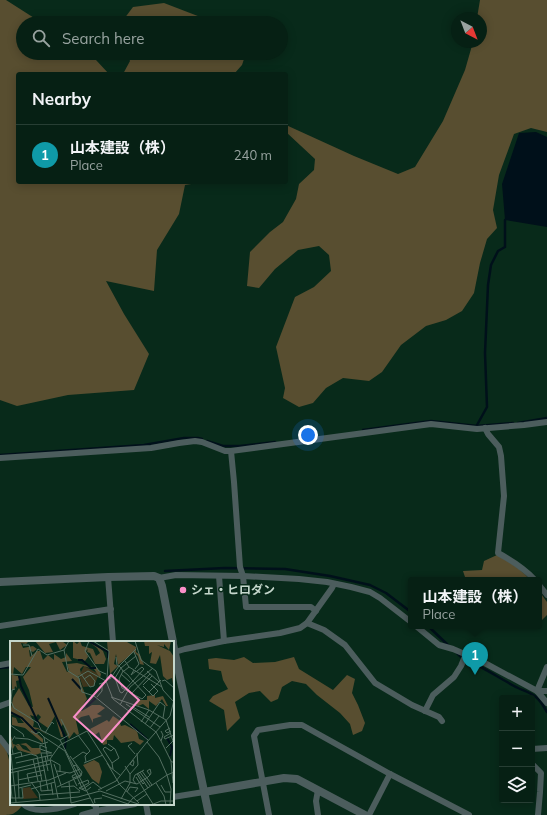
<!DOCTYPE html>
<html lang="en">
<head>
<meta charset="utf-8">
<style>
	:root { --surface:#062014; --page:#0f281d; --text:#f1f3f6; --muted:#98a3a0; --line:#273e34; --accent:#2563eb }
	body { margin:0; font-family:Mulish,"Noto Sans JP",sans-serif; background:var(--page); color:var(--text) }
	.controls { position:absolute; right:12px; bottom:12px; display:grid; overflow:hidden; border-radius:4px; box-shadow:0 2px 10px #0003 }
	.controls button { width:36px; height:36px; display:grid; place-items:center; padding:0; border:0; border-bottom:1px solid var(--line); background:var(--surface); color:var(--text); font:20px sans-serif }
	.compass { position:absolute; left:451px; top:12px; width:36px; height:36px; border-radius:50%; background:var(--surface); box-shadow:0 2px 10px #0003; rotate:138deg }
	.you { position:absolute; left:308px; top:435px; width:14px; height:14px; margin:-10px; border:3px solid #fff; border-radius:50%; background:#1a73e8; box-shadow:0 0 0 6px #1a73e833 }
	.badge { display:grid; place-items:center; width:26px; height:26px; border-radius:50%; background:var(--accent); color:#fff; font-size:13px; font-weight:700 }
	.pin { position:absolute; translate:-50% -33px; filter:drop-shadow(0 1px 2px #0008) }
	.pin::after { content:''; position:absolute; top:21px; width:14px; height:12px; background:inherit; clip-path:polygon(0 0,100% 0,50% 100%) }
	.popup { position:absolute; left:408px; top:577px; width:134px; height:52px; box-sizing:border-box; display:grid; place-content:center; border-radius:4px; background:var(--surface); filter:drop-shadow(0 1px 3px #0005); font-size:13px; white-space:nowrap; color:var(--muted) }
	.popup b { font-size:15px; color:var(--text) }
	.popup::after { content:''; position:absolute; left:50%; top:100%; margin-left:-8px; border:8px solid transparent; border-top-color:var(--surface) }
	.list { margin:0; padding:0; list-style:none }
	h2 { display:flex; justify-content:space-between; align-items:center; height:52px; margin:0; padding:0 16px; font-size:17px }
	h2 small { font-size:13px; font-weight:400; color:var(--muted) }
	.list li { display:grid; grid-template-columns:26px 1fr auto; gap:12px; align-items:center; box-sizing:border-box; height:60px; padding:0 16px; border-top:1px solid var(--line) }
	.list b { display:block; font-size:15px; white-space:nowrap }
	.list p { margin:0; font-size:13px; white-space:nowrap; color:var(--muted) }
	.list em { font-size:13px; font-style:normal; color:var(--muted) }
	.icon { flex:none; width:22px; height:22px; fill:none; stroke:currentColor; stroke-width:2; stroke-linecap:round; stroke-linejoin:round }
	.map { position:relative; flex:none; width:547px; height:815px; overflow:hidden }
	.search { position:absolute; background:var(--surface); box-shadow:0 2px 10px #0003; left:16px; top:16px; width:272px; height:44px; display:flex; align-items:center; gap:10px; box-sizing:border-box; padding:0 14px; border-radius:22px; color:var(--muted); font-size:15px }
	.panel { position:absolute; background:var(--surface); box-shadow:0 2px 10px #0003; left:16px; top:72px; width:272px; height:112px; border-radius:4px }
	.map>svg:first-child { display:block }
	.forest { fill:#584e30 }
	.water { fill:#00101a }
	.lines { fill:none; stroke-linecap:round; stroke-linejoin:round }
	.stream { stroke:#00101a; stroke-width:2.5 }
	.minor { stroke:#4c5d5d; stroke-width:6 }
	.tertiary { stroke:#4c5d5d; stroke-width:8 }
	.poi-dot { fill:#fa8fc8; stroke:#082a1a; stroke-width:1.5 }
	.labels { text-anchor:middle; stroke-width:3; stroke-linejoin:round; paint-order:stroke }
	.poi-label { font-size:12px; font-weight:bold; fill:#c5d7cc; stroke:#082a1a; text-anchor:start }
	.inset-river { fill:none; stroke:#00101a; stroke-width:2 }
	.inset-road { fill:none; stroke:#546f61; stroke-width:1 }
	.view { fill:#fa8fc8; fill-opacity:0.15; stroke:#fa8fc8; stroke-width:2 }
	.inset-edge { fill:none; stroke:#c5d7cc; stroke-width:2 }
</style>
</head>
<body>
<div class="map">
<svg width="547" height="815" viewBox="0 0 547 815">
	<rect width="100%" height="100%" fill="#082a1a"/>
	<g class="forest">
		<path d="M0 0H6L42 23H23V53H83L96 60 109 74H18V182H204L185 185 179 214 157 250 154 291 106 281 124 314 149 354 134 390 68 395 17 406 0 400Z"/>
		<path d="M480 0H547V132L531 128 514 134 499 175 493 210 497 228 487 239 480 263 474 293 462 311 446 320 426 326 401 345 382 372 369 381 343 378 326 388 313 403 299 407 283 398 285 388 276 347 295 297 314 287 331 271 329 255 319 246 298 250 275 269 259 288 247 286 250 252 270 232 283 222 296 199 299 184 314 170 315 159 286 132V125L354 156 398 174 415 167 443 121 465 70 473 42H481V18H477Z"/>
		<path d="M164 3 216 23H121L133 7Z"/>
		<path d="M127 53H246L242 65 234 74H123L130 61Z"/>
		<path d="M497 555C509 562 521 569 530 580H466L463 571 482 570 484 561Z"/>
		<path d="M539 591 547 602V615L539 623Z"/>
		<path d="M244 657 253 663 275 662 294 657 299 669 333 690 347 675 355 679 352 693 358 705 365 723 362 731 353 735 350 724 340 713 317 695 306 684 292 681 282 687 278 699 271 702 260 691 249 693 235 702 240 718 227 731 224 710 209 701 213 696 228 689 223 680 221 671 209 669 208 659 216 658 234 660Z"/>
		<path d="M0 741 6 748 11 768V804H21L22 806C14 815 12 815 0 815Z"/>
	</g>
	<path class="water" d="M536 132 547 137V227L505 220 502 184 519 133Z"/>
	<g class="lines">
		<g class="stream">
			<path d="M518 423 547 418"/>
			<path d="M477 425 487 407 485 353 488 285 491 265 498 251 505 247V220"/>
			<path d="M363 430 431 421 477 426 513 423"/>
			<path d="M207 441 223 446H240L275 442"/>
			<path d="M0 455 144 445 184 438H198L202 439"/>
			<path d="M165 571 225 568 285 569 330 576 370 585 386 593 411 612"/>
			<path d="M428 626 449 646"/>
			<path d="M457 653 460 656C479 665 496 676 514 686 521 690 530 692 536 697 541 701 544 707 547 712"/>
			<path d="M0 668 11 667"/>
		</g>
		<g class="minor">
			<path d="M485 428 488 434 499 447 501 456 504 496 498 553C511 560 525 569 535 580"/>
			<path d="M231 451 234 482 240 567 243 576 246 607H311L316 611"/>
			<path d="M0 458 151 448 179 443 195 441 202 442 225 451H231L431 424 477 429 524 425 547 422"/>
			<path d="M219 576 224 641"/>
			<path d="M108 577 113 642"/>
			<path d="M159 578 176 575 243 576 299 579 327 582 351 587 370 592 380 598 411 622"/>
			<path d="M539 585 547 595"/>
			<path d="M307 623 324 630 345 645 375 683 412 705 439 717 442 721"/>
			<path d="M0 626 111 609"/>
			<path d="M416 626 439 645 453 649 481 661 537 691 547 703"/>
			<path d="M175 652 185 649 224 641 280 633 300 628 307 623 332 588 334 584"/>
			<path d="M0 665 11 663"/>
			<path d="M537 691 547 667"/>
			<path d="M537 691H547"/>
			<path d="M0 706 11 702"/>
			<path d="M425 711 433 695 454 677 461 666 466 654"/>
			<path d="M0 738 7 747 11 753"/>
			<path d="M532 749 547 748"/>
			<path d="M532 764 541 773 540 792 538 815"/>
			<path d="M318 790 316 801 318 815"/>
			<path d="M173 797 204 792"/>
			<path d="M23 804C34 815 62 808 75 804"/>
			<path d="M93 804 96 806V815"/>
			<path d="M146 804 148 815"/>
			<path d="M82 815 96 811 135 804"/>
			<path d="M269 815 254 736 258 730 290 725H302L390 774 469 815"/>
			<path d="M369 815 390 774"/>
		</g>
		<g class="tertiary">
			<path d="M0 582 108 577 154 576 159 578 162 586 173 642"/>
			<path d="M173 644 209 815"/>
			<path d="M204 792 284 778 297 779 365 815"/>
		</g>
	</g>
	<circle class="poi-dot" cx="183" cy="590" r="4"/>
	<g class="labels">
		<g class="poi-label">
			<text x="191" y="594">シェ・ヒロダン</text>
		</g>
	</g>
	<g transform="translate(10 641)">
		<rect width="164" height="164" fill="#082a1a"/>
		<path d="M74 25 89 33 84 45 73 46 69 35ZM20 146 28 157 13 158V147Z" fill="#3d351c"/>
		<path d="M0 0H19L16 3 11 2 13 7 23 5 27 8 23 11 19 9 20 16 27 10H30L33 19 38 14 44 19V13L51 18 56 16V12L62 20 52 21 57 31 59 30 57 23 67 22 87 27 91 33 90 37 84 28 73 25 70 28 71 33 68 35 77 58 70 69 72 70 82 64H90L95 67 87 73 92 75 83 78V82L79 74 71 76 66 80 69 93 67 94 64 91 59 98 53 83 51 86 53 96H51L45 75 38 87 28 80 31 76 28 73 26 76 20 74 24 81 23 86 28 87 39 95 28 88 23 89 33 98V102L15 87 2 84V76L6 77 8 82H14L8 75 0 73 3 57 9 47 19 65 23 66 19 49 13 36 21 26H16L12 33 4 26 3 34 8 35 10 39 6 40 7 47 5 45 4 49H2ZM25 0H52L57 4 50 9 46 1 39 3 43 11 35 12ZM63 0 67 3 70 0 72 5 83 8 86 15 90 12 87 7 78 0 83 2 93 10 96 18 94 23H85L80 12 77 11 78 8 76 10 78 16 75 20 63 17ZM97 0 117 1 126 6V11L130 14 134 24 130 23 128 15 124 11 108 24 106 13 104 23 108 25 100 33ZM134 0H161L159 9 154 3V6L147 4 160 10 164 16 163 43 162 37 157 39 153 35 150 14 146 23 140 22 142 11 139 13V5H135ZM145 54V57L153 55 158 65H156L152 58 146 65 139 60V68L133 63 128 65 126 62 127 59H137V55ZM103 75 109 79 111 85 115 84 127 90 129 98 134 100 130 104 124 100 111 102 104 94 103 99H97V103L93 104 89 91 85 94 80 88 97 79 99 81ZM0 91 3 103 9 105 6 103H9L13 108 21 111 16 105 10 103 16 102 22 107H30L31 112 25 114 8 109 5 104 3 108 0 104ZM84 119 89 122 92 131 89 143 82 138 73 124Z" fill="#584e30"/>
		<path class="inset-river" d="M80 1 98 11V17M68 19H72L81 27H86M9 35 11 45 30 86M62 38 71 48M38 57 56 98 55 108M76 66 86 57M0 71 12 77 27 92M120 83 137 98M157 97 162 106 160 115"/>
		<path class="inset-road" d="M79 0 75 10 89 30 96 33M83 0 99 10 97 37 96 41 89 43M125 0 131 19 146 30 153 49 163 60M13 4H19L22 15M54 9 58 30 69 37 72 51 84 55 138 99M124 11 129 23 125 28M126 15 111 27 105 37 110 51 112 52 134 28 132 26 127 30M106 16 107 24 109 25 111 27 113 30 118 34 122 39 136 54 132 58 112 47 109 38 113 30H114L119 26M115 20 119 26 152 46M124 29 121 34 126 30M137 30 149 41M0 33 13 34 28 8 37 14 54 9 59 0M71 33 80 46 84 45 85 40M111 33 120 41M68 36 78 30 96 40 103 58 146 91 151 100 153 94 151 90M97 37 100 38 109 25 126 8M74 38 80 34 85 40M152 40 155 39 164 47M133 44 142 35M133 45 143 55 148 50 141 43M139 51 151 39M121 53 140 33M87 56 92 50V43M101 56 139 69 156 79 163 100 156 107M0 58 4 67 28 82 31 89 50 99 84 164M1 60 2 49 5 48M116 63 150 86M110 64 120 46 143 27M123 66 139 76M131 81 139 69M135 83 150 61 155 65 153 77M0 84 13 93 14 96M140 87 149 75M160 87 155 90 157 92 161 90M21 90 26 93 29 91 34 96 38 119M35 92 42 81 44 83M161 92 154 96 155 98 164 94M68 94 80 110 75 115 76 121M34 96 55 110 73 149M5 97 18 98 32 103 38 101M50 99 59 94 51 78M151 100 161 120M122 102 118 105 125 113M98 103 105 108 109 117 102 122 103 128M37 107 30 104V108L42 112M3 113 1 101 5 95M0 114 11 111 12 116M1 114 6 161M35 115 38 130M5 117 21 113 27 115 32 140M23 118 28 140M63 118 73 111 77 113M123 119 124 121 123 125 120 123ZM6 122 42 114M74 122 93 114M97 122 110 144 129 162M102 122 93 108 95 106 101 110 104 107M44 123 51 144M0 129 41 119 50 124V131M8 130 9 157M47 130 60 132 70 128M132 130 142 144M130 131 140 145M0 132 40 123M128 132 138 147M66 133 62 135 67 145M120 133 128 124 127 112M127 133 133 143 135 141M0 136 2 157M126 136 143 163M63 137 71 134 66 124 63 125M8 139 32 134M30 140 31 150 43 149M19 141 17 133 35 129M21 141 29 152 30 159M59 141 61 162 80 157M41 142 43 154M146 142 154 155 156 164M163 142 161 120 164 122M68 143 78 139 79 142 69 147M126 143 123 139 125 134 134 129M151 144 155 151H161M0 145 39 139 56 132M47 146 71 135 72 131 60 115M51 146 64 145 70 150M9 147 21 144M69 147 76 150 81 146M21 148 45 141M73 148 83 141 92 148M38 149 31 112H41M88 149 106 140 137 101M96 150 115 140 127 143 138 136 140 134 141 132 140 128 137 130 140 134M117 151 120 146 128 147 125 151M29 154 70 151M92 154 118 163M0 157H13L12 147M48 157 40 118 50 104 77 90 100 126 110 134M111 158 120 142V133L115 125M127 160 137 153M0 162 68 156 90 150 131 164M85 162 84 158 92 157M117 164 123 157 157 134 149 116 137 101 160 75 164 59M141 164 151 160H164M160 164 161 148 157 134 164 131"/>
		<path class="view" d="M101 34 129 59 92 101 64 76Z"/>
		<rect width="164" height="164" class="inset-edge"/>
	</g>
</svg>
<div class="controls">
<button>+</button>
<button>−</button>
<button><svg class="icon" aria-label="layers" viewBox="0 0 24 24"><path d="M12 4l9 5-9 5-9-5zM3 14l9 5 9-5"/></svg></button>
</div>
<svg class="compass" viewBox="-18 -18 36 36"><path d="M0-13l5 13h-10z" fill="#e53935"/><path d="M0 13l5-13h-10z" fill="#98a3a0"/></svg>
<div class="you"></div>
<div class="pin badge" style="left:475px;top:675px;background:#0f9aa8">1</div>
<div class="popup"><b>山本建設（株）</b>Place</div>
<div class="search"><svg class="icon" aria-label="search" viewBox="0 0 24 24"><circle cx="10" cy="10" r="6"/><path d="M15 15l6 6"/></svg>Search here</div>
<section class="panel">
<h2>Nearby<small></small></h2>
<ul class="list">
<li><span class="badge" style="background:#0f9aa8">1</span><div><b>山本建設（株）</b><p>Place</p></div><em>240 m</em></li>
</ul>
</section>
</div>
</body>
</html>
